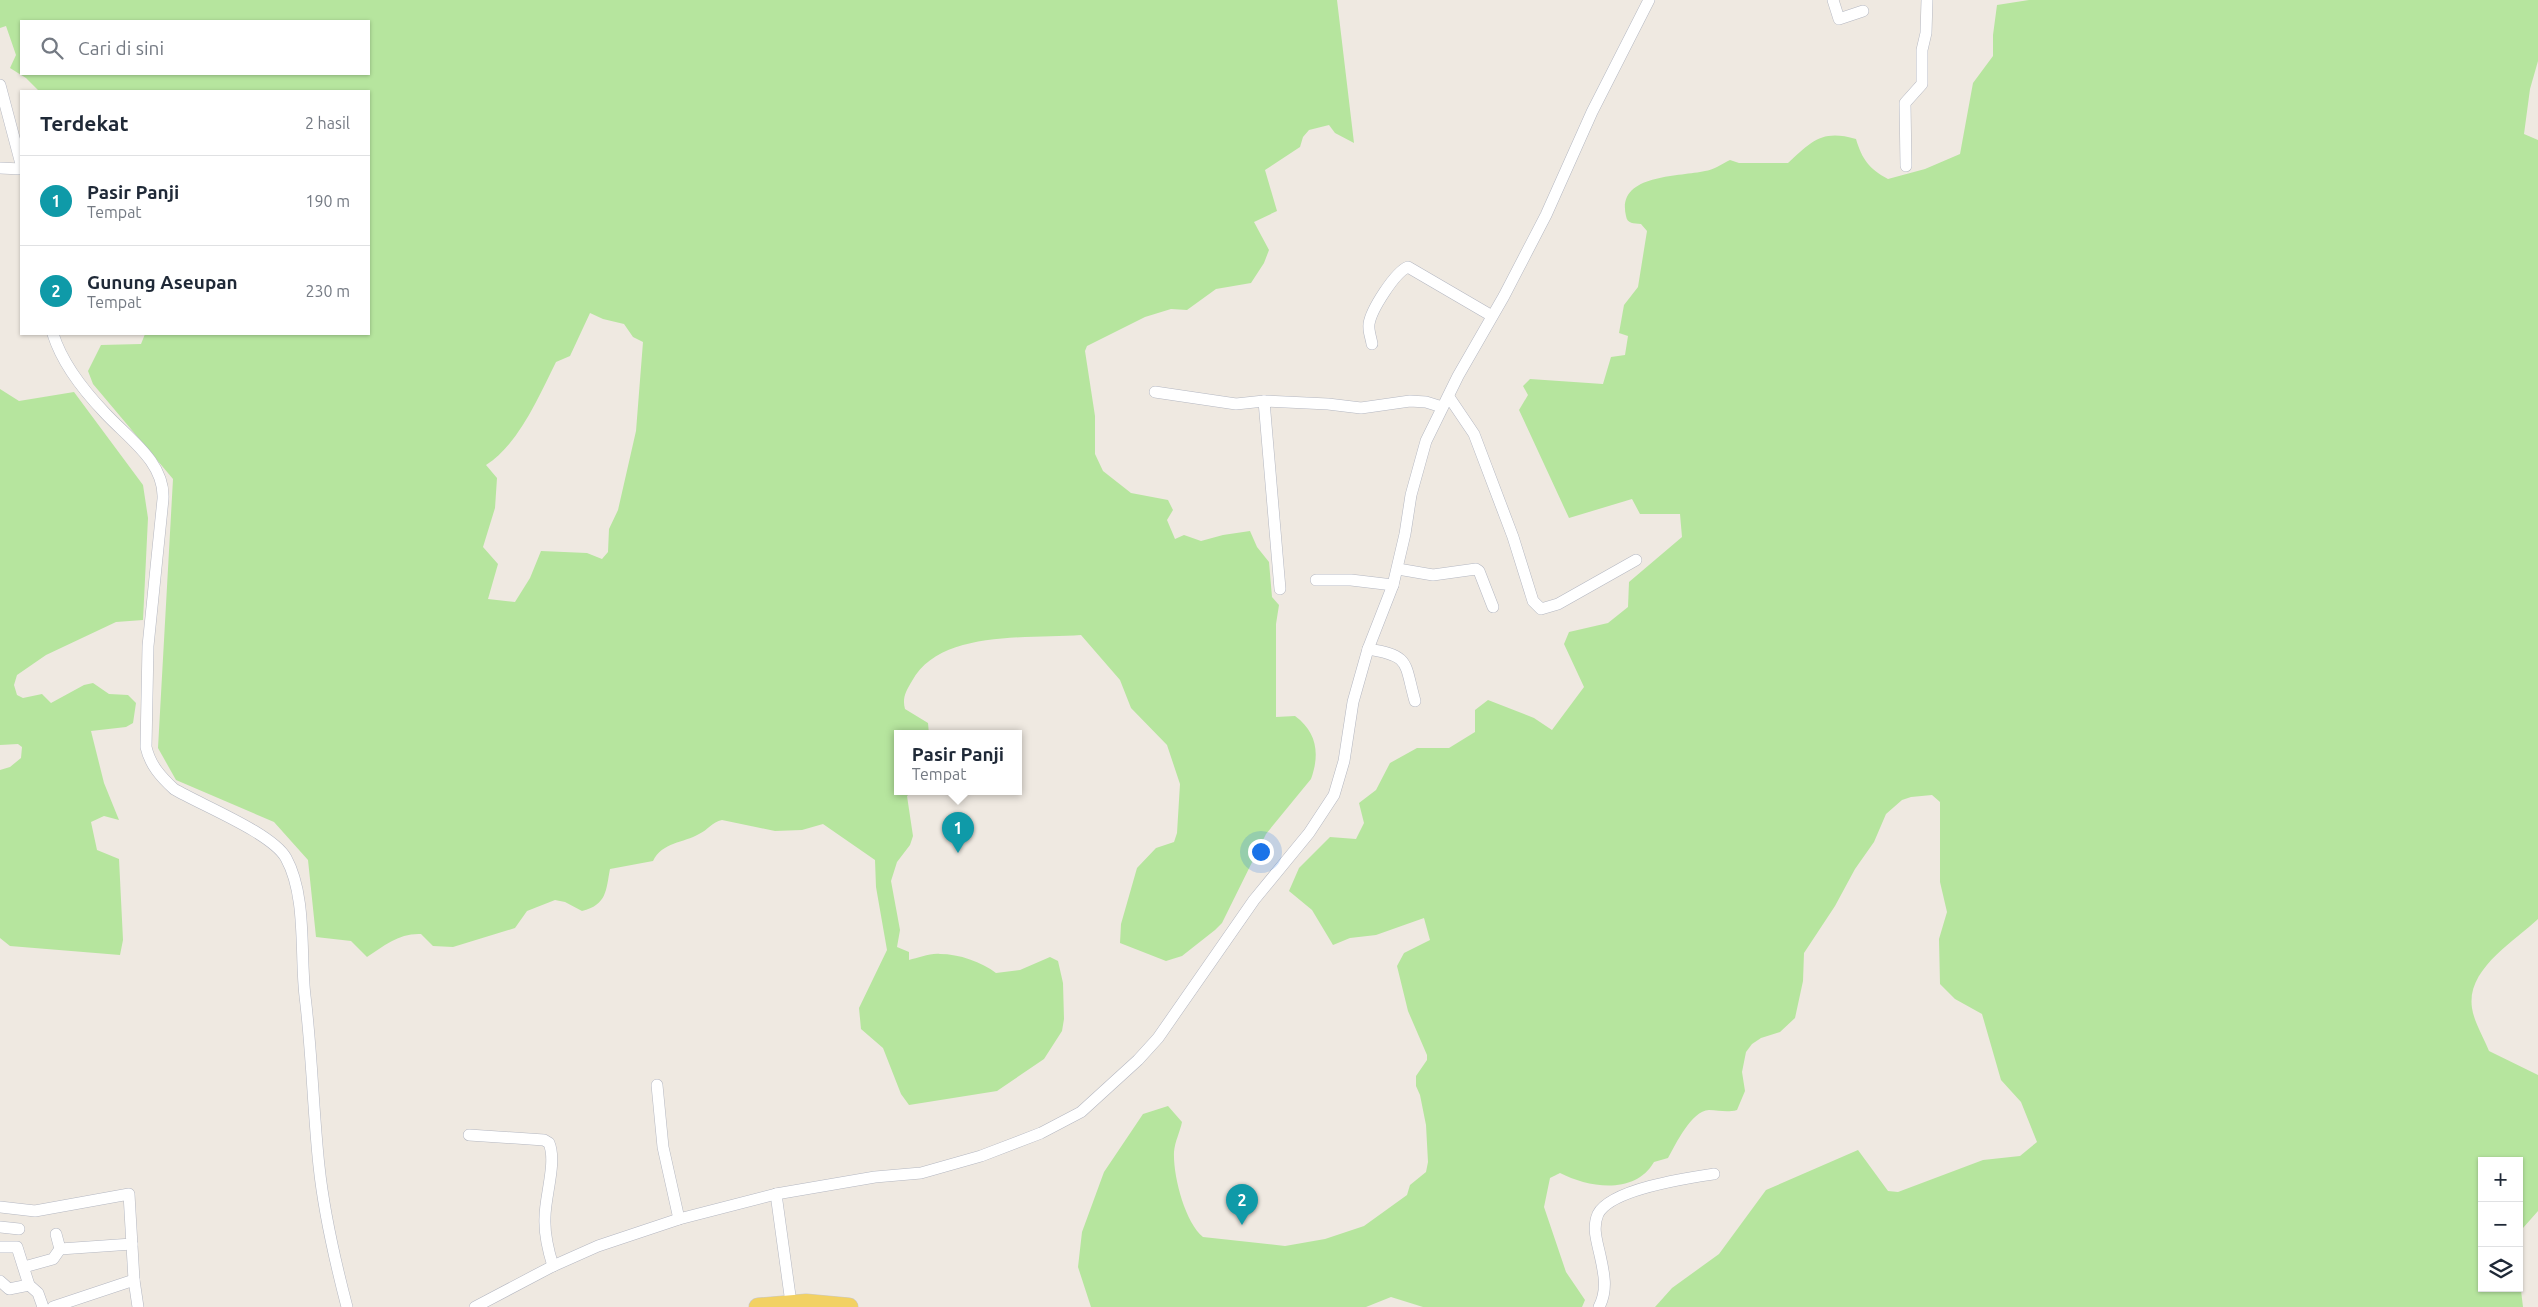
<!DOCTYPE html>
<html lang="id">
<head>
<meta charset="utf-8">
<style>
	:root { --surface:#fff; --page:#f6f6f7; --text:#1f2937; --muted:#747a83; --line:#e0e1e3; --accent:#b45309 }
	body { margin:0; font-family:Ubuntu,sans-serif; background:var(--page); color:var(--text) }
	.controls { position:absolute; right:15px; bottom:15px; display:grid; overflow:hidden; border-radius:0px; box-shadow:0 1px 4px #0004 }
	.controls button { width:45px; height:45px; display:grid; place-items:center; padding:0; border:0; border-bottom:1px solid var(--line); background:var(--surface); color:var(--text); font:25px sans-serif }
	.you { position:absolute; left:1260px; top:851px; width:18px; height:18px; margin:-12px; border:4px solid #fff; border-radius:50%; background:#1a73e8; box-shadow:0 0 0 8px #1a73e833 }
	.badge { display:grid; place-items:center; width:32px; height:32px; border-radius:50%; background:var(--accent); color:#fff; font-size:16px; font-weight:700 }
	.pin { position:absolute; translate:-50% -41px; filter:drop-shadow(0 1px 2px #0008) }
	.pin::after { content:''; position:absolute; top:26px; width:18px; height:15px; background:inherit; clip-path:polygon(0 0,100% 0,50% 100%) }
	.popup { position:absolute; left:894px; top:730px; width:128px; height:65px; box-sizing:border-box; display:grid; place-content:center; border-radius:0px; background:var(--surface); filter:drop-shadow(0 1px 4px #0005); font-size:16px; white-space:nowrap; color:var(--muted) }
	.popup b { font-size:19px; color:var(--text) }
	.popup::after { content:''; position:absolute; left:50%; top:100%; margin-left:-10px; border:10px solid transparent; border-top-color:var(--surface) }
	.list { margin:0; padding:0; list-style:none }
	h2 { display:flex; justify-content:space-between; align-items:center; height:65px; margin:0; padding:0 20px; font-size:21px }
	h2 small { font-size:16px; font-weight:400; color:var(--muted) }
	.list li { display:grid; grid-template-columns:32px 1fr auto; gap:15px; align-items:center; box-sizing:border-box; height:90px; padding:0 20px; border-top:1px solid var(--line) }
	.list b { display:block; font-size:19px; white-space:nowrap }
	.list p { margin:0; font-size:16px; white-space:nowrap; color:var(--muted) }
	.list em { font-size:16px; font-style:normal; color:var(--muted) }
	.icon { flex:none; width:28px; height:28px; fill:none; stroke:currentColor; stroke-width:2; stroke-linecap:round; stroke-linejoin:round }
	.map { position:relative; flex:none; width:2538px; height:1307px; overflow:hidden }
	.search { position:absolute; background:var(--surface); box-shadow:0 1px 4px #0004; left:20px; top:20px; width:350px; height:55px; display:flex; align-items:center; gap:12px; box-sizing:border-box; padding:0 18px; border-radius:0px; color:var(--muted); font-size:19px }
	.panel { position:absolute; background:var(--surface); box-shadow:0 1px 4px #0004; left:20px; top:90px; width:350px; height:245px; border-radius:0px }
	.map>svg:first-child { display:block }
	.green { fill:#b6e59e; fill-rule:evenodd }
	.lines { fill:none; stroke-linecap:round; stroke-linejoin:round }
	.street-casing { stroke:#b4b7c1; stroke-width:12 }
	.primary-casing { stroke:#c9c9c9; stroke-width:19 }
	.street { stroke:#fff; stroke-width:11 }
	.primary { stroke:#f2d163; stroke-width:18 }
</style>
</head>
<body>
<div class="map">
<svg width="2538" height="1307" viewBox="0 0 2538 1307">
	<rect width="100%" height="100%" fill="#efe9e1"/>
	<g class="green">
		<path d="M0 0H1337L1354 143 1335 133 1329 125 1309 130 1303 137 1300 147 1265 170 1277 211 1254 222 1269 250 1264 263 1251 283 1216 289 1187 310 1171 309 1145 317 1087 346 1085 351 1095 416V454L1103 471 1131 493 1168 500 1173 510 1167 520 1175 539 1184 535 1201 541 1223 535 1250 531 1257 547 1269 562 1272 597 1279 605 1276 624V717L1295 716C1317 732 1320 754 1311 779L1266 834 1222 923 1215 930 1182 956 1166 961 1120 943 1121 924 1137 868 1156 848 1174 842 1177 833 1180 784 1167 745 1131 708 1120 680 1081 635C1031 639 940 629 912 681 906 691 902 698 905 709L928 723 929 734H898V792H912L907 796 913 836 910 845 897 862 891 881 900 930 897 947 909 952V960C918 958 930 953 940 954 959 954 982 962 996 973L1020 970 1050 957 1058 961 1063 983 1064 1019 1062 1031 1044 1059 997 1091 909 1105 901 1094 883 1048 861 1029 859 1008 887 950 876 887 875 860 823 824 802 830 775 831 722 820C712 822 708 830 699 834 684 843 662 842 653 861L610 869C606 890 607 905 582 911L565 902 555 900 527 911 515 928 453 947 433 946 421 934C399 933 384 946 367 957L351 941 316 937 308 860 274 822 176 780 158 748 173 479 93 384 88 371 101 345 141 344 145 334H369V91H39L26 78 10 68 16 55 6 26 0 28ZM21 21H369V74H21ZM590 313 603 319 624 324 633 337 643 342 636 431 618 510 609 529 608 552 602 559 587 553 541 551 530 578 515 602 488 599 498 564 483 547 495 508 497 478 486 465C519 444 539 396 556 362L570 356Z"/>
		<path d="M2029 0H2538V61L2530 89 2524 134 2538 140V919C2514 942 2466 969 2472 1008 2474 1022 2484 1038 2489 1051L2538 1075V1211L2523 1228 2519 1239V1161H2482V1288H2519V1274L2523 1307H1655L1672 1288 1719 1254 1766 1190 1858 1150 1888 1191 1898 1192 1983 1160 2020 1156 2037 1142 2021 1102 2001 1080 1982 1014 1955 999 1940 984 1939 939 1947 912 1940 882V802L1932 795 1911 797 1902 800 1886 814 1874 842 1855 869 1835 906 1804 953 1803 981 1795 1018 1780 1032 1761 1038 1752 1044 1746 1052 1742 1072 1745 1091 1737 1110C1726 1113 1719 1110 1709 1110 1691 1111 1676 1144 1668 1158L1654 1162C1635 1195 1589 1188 1560 1173L1550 1178 1544 1207 1566 1272 1585 1300 1582 1307H1423L1391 1297 1366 1307H1091L1078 1267 1082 1232 1104 1172 1143 1114 1168 1106 1182 1122C1180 1132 1175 1141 1174 1152 1173 1176 1185 1222 1203 1237L1285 1246 1325 1239 1364 1226 1407 1195 1410 1185 1426 1172 1428 1162 1426 1125 1420 1095 1416 1086V1076L1427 1060V1055L1408 1011 1397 966 1404 953 1430 940 1424 918 1376 935 1350 938 1333 945 1312 910 1289 891 1299 868 1330 837 1356 839 1364 823 1359 803 1376 790 1390 763 1417 748H1449L1475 732V710L1488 700 1534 718 1552 730 1584 687 1564 644 1569 632 1608 623 1628 607 1629 582 1682 537 1680 514H1640L1632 499 1569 518 1519 410 1528 395 1523 386 1530 379 1603 384 1611 357 1625 355 1628 336 1619 333 1624 305 1638 287 1647 231 1641 224C1634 223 1627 224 1626 216 1616 174 1678 177 1705 171 1713 170 1722 164 1730 160L1739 163H1788C1812 141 1822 129 1856 139 1862 159 1869 169 1888 179L1925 169 1960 154 1973 83 1993 56V35L1997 5Z"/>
		<path d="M0 389 19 401 74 392 143 485 148 518 143 620 116 622 46 655 17 675 14 685 17 695 23 698 42 694 51 703 84 685 93 683 109 694 128 695 136 703 133 723 126 727 91 731 104 783 119 820 104 816 91 822 97 850 119 859 123 940 120 955 10 946 0 938V770L10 767 21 758 22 747 18 744 0 745Z"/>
	</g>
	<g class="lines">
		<g class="street-casing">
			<g id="street">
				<path d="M1833 0 1839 19 1863 11"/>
				<path d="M0 85 21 164"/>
				<path d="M1906 166 1905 103 1922 84V50L1926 33 1927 0"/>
				<path d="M0 168 21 169"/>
				<path d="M53 334C62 363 84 391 105 413 128 438 165 462 163 499L148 646 146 747C150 765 161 777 174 789 201 805 272 833 286 858 307 896 300 954 305 996 312 1053 313 1110 319 1166 324 1214 335 1261 347 1307"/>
				<path d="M1372 344C1371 337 1368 331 1369 324 1371 310 1395 272 1408 267L1492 316"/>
				<path d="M1155 392 1236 404 1264 401 1328 404 1361 408 1410 401 1426 402 1442 407"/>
				<path d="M1449 397 1474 434 1513 537 1533 601 1541 609 1558 604 1636 560"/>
				<path d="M1264 401 1280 589"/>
				<path d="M1398 569 1433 575 1476 569 1479 571 1493 607"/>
				<path d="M1316 580H1351L1393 585"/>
				<path d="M1368 649C1411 656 1404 662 1415 701"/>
				<path d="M657 1085 663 1147 679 1219"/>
				<path d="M469 1135 544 1140 549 1143C557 1162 545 1196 545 1217 544 1234 548 1250 553 1266"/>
				<path d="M776 1194 791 1303"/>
				<path d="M0 1207 35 1211 129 1194 134 1280 138 1307"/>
				<path d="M0 1227 19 1229"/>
				<path d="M56 1234 60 1249 132 1244"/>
				<path d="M0 1247H17L29 1285"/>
				<path d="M24 1267 53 1259 60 1249"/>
				<path d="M0 1281 9 1289 29 1285 38 1293 43 1307"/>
				<path d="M53 1307 134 1280"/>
				<path d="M475 1307 553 1266 598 1246 679 1219 776 1194 875 1177 921 1173 981 1156 1041 1133 1081 1112 1138 1060 1158 1038 1254 900 1309 833 1334 795 1344 761 1353 702 1368 649 1393 585 1405 534 1411 495 1426 441 1458 376 1504 296 1546 215 1592 112 1649 0"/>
				<path d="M1599 1307C1608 1290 1604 1273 1600 1255 1597 1241 1592 1228 1598 1214 1611 1189 1687 1178 1714 1174"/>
			</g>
		</g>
		<g class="primary-casing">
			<path id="primary" d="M758 1307 806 1303 849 1307"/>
		</g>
		<use href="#street" class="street"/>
		<use href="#primary" class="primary"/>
	</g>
</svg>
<div class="controls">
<button>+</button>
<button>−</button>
<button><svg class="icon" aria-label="layers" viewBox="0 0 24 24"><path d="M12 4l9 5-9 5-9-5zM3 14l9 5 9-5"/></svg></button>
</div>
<div class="you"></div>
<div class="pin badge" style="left:958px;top:853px;background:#0f9aa8">1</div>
<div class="popup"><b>Pasir Panji</b>Tempat</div>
<div class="pin badge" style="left:1242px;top:1225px;background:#0f9aa8">2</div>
<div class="search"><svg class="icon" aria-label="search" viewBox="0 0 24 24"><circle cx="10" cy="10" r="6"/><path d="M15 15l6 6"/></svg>Cari di sini</div>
<section class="panel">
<h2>Terdekat<small>2 hasil</small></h2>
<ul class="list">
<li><span class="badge" style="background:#0f9aa8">1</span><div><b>Pasir Panji</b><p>Tempat</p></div><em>190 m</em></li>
<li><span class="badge" style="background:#0f9aa8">2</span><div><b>Gunung Aseupan</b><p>Tempat</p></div><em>230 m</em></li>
</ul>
</section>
</div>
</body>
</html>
